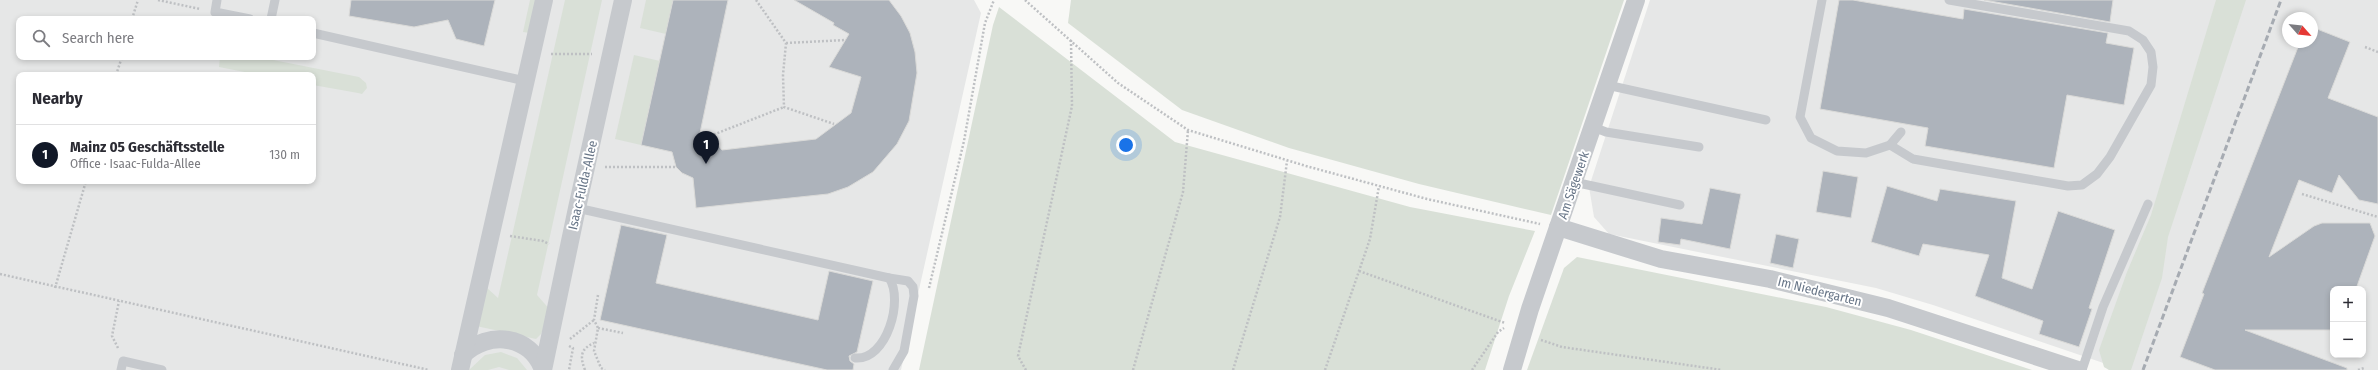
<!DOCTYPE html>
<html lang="en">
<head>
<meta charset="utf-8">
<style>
	:root { --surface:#fff; --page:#f2f2f3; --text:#2b2b33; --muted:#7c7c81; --line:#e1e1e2; --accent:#111827 }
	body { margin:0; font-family:"Fira Sans Condensed",sans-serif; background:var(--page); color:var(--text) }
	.controls { position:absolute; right:12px; bottom:12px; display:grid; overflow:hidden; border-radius:8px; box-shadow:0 2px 6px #0003 }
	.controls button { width:36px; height:36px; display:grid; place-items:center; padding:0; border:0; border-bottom:1px solid var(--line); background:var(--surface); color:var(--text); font:20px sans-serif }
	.compass { position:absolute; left:2282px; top:12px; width:36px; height:36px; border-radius:50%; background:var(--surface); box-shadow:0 2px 6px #0003; rotate:117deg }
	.you { position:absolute; left:1126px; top:145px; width:14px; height:14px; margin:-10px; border:3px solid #fff; border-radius:50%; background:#1a73e8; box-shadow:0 0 0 6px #1a73e833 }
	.badge { display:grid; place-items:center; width:26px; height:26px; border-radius:50%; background:var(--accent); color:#fff; font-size:13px; font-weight:700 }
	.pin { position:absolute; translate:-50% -33px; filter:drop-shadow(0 1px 2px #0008) }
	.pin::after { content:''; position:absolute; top:21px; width:14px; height:12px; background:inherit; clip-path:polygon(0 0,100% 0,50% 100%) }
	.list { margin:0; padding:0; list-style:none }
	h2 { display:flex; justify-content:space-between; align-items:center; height:52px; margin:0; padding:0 16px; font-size:17px }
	h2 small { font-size:13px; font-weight:400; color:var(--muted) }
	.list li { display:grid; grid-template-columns:26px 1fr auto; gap:12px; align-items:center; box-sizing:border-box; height:60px; padding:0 16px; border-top:1px solid var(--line) }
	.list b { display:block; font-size:15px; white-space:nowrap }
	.list p { margin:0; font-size:13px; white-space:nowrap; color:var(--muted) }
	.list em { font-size:13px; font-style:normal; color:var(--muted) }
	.icon { flex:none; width:22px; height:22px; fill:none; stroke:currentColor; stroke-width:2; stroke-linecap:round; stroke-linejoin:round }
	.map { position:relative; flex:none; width:2378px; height:370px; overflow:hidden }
	.search { position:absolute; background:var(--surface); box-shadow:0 2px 6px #0003; left:16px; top:16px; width:300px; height:44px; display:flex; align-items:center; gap:10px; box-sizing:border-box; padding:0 14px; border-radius:8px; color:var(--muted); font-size:15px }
	.panel { position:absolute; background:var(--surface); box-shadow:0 2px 6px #0003; left:16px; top:72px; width:300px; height:112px; border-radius:8px }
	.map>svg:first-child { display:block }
	.built { fill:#e6e7e7; fill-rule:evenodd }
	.green { fill:#d9e0d7 }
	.building { fill:#adb3bb; stroke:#dadad8 }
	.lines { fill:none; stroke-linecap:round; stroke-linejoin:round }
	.path { stroke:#bec0c3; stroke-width:2.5; stroke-dasharray:2 2; stroke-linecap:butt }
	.service { stroke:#c6c9cd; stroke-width:9 }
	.minor { stroke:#c6c9cd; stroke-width:18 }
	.rail { stroke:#a6abb2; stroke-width:3; stroke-dasharray:6 3; stroke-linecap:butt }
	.labels { text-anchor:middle; stroke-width:4; stroke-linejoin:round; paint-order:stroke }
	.street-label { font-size:13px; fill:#677587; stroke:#fff }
</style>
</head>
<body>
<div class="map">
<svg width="2378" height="370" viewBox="0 0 2378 370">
	<rect width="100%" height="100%" fill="#f8f8f6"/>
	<g class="built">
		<path d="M0 0H974L981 13 901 370H0ZM19 19H313V57H19ZM19 75H313V181H19Z"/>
		<path d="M1650 0H2378V370H2124L1933 305 1876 288 1609 234 1594 217 1589 187ZM2288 18H2312V42H2288ZM2333 289H2363V355H2333Z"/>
	</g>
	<g class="green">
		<path d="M530 0H537L530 33 523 32Z"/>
		<path d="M565 0H602L537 295 551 311 541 334 536 339 476 326 486 287 498 298Z"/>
		<path d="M646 0H673L666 34 640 28Z"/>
		<path d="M1071 0H1624L1551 215 1419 184 1289 148 1182 110 1068 23Z"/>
		<path d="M2216 0H2246L2168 237 2162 278 2131 370H2109L2104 367 2099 350 2127 272 2151 215Z"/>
		<path d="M999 7 1175 142 1410 207 1535 231 1509 296 1485 370H919L993 25Z"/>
		<path d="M634 55 660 61 641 145 615 139Z"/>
		<path d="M220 57H258L359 77 366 83 367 88 362 94 358 93 313 85V75H260L219 67Z"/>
		<path d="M1577 257 1826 307 1911 330 2032 370H1527L1564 268Z"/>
		<path d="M501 352 517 358 527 370H509L499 367 488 370H469L485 355Z"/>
	</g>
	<g class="building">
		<path d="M351 0H495L484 46 456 39 448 20 414 27 349 16Z"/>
		<path d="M673 0H728L700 133 710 136 722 150 816 139 851 113 861 77 829 67 849 34 833 25 834 23 794 0H889L901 16 910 33 915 52 917 73 909 121 897 144 873 172 848 187 828 194 696 208 693 178 682 173 676 167 672 152 641 145Z"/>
		<path d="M1839 0H1853L1963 19 1964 9 2108 33 2106 43 2134 48 2124 105 2067 95 2054 168 1925 146 1928 128 1820 109Z"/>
		<path d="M1984 0H2113L2110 22Z"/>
		<path d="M2312 27 2350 42 2328 98 2378 117V204L2359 200 2339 175 2332 193 2299 180 2269 257 2314 226 2322 223H2370L2375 236 2356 289H2333V330H2245L2347 368V370H2215L2180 357 2204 294 2202 293 2300 42H2312Z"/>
		<path d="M1823 171 1858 177 1851 218 1816 212Z"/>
		<path d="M1887 186 1937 201 1940 189 2016 201 2002 278 2032 289 2058 211 2115 230 2089 308 2092 309 2079 347 2039 334 2043 321 1975 296 1989 255 1923 244 1919 256 1871 242Z"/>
		<path d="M1710 188 1741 194 1730 249 1681 239 1680 245 1658 242 1661 218 1702 224Z"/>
		<path d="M621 225 667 235 656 283 818 320 829 271 873 281 857 352 849 356 850 361 854 364 853 370H827L600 320Z"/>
		<path d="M1776 234 1799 239 1793 268 1770 263Z"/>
	</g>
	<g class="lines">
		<g class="path">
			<path d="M158 0 200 9"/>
			<path d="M756 0 786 43 783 75 784 107 834 124"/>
			<path d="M1025 0 1118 83 1188 130 1306 166 1427 199 1540 224"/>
			<path d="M132 19 138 0"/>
			<path d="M786 43 846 40"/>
			<path d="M2365 47 2378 52"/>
			<path d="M551 54H592"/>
			<path d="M116 75 122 57"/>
			<path d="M710 136 784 107"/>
			<path d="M605 167H676"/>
			<path d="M2302 194 2378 217"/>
			<path d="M510 236 543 241 549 244"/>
			<path d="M1359 271 1505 323"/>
			<path d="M0 274 429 370"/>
			<path d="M55 288 86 181"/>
			<path d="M929 288 964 141 985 23 994 0"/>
			<path d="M598 295 594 320 598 328 594 351 601 368 605 370"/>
			<path d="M598 328 623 333"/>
			<path d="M570 339 594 320"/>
			<path d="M1541 340 1562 347 1722 370"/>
			<path d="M569 346 573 348 569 370"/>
			<path d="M118 348 112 336 119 301"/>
			<path d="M585 370C580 357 580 349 594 343"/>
			<path d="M1026 370 1018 356 1072 106 1071 40"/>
			<path d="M1133 370 1183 192 1188 130"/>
			<path d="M1233 370 1280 217 1287 161"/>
			<path d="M1325 370 1370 239 1379 186"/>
			<path d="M1472 370 1498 332 1504 328"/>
			<path d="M2358 370 2364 368"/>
		</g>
		<g class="service">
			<path d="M217 0 215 12 250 19"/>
			<path d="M1822 0 1800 117 1811 138 1837 151 1866 153 1890 145 1901 132"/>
			<path d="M271 19 275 0"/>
			<path d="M313 33 525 81"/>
			<path d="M1607 85 1766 120"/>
			<path d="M1593 127 1606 132 1699 147"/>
			<path d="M1890 145 1913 159 2068 186 2082 185 2097 174 2110 157 2151 85 2153 67 2151 52 2143 40 2129 31 1949 0"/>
			<path d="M1574 182 1680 205"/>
			<path d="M577 208 889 278C904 299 887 361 855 358"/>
			<path d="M889 278 908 281 913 287 914 296 904 351 893 370"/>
			<path d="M121 370 123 361 162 370"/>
			<path d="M2082 370 2103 307 2148 204"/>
		</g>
		<g class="minor">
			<path d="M1558 227 1661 259 1770 279 1888 308 2078 370"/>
			<path d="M463 355C488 330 531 335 543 370"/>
			<path d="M460 370 544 0"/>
			<path d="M543 370 577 208 623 0"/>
			<path d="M1512 370 1530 309 1636 0"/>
		</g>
		<path class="rail" d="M2143 370 2281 0"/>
	</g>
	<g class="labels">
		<g class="street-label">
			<text transform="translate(582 185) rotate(-77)" y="5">Isaac-Fulda-Allee</text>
			<text transform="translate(1573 185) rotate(-71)" y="5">Am Sägewerk</text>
			<text transform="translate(1820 291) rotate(14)" y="5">Im Niedergarten</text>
		</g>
	</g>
</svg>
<div class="controls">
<button>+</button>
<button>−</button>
</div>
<svg class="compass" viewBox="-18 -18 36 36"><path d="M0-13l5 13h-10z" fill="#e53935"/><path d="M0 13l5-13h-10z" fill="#7c7c81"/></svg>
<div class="you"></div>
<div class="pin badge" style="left:706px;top:164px">1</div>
<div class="search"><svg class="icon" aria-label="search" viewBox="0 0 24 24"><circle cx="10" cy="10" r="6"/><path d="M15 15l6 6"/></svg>Search here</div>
<section class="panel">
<h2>Nearby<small></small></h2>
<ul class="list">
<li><span class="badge">1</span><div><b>Mainz 05 Geschäftsstelle</b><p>Office · Isaac-Fulda-Allee</p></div><em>130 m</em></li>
</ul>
</section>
</div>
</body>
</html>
